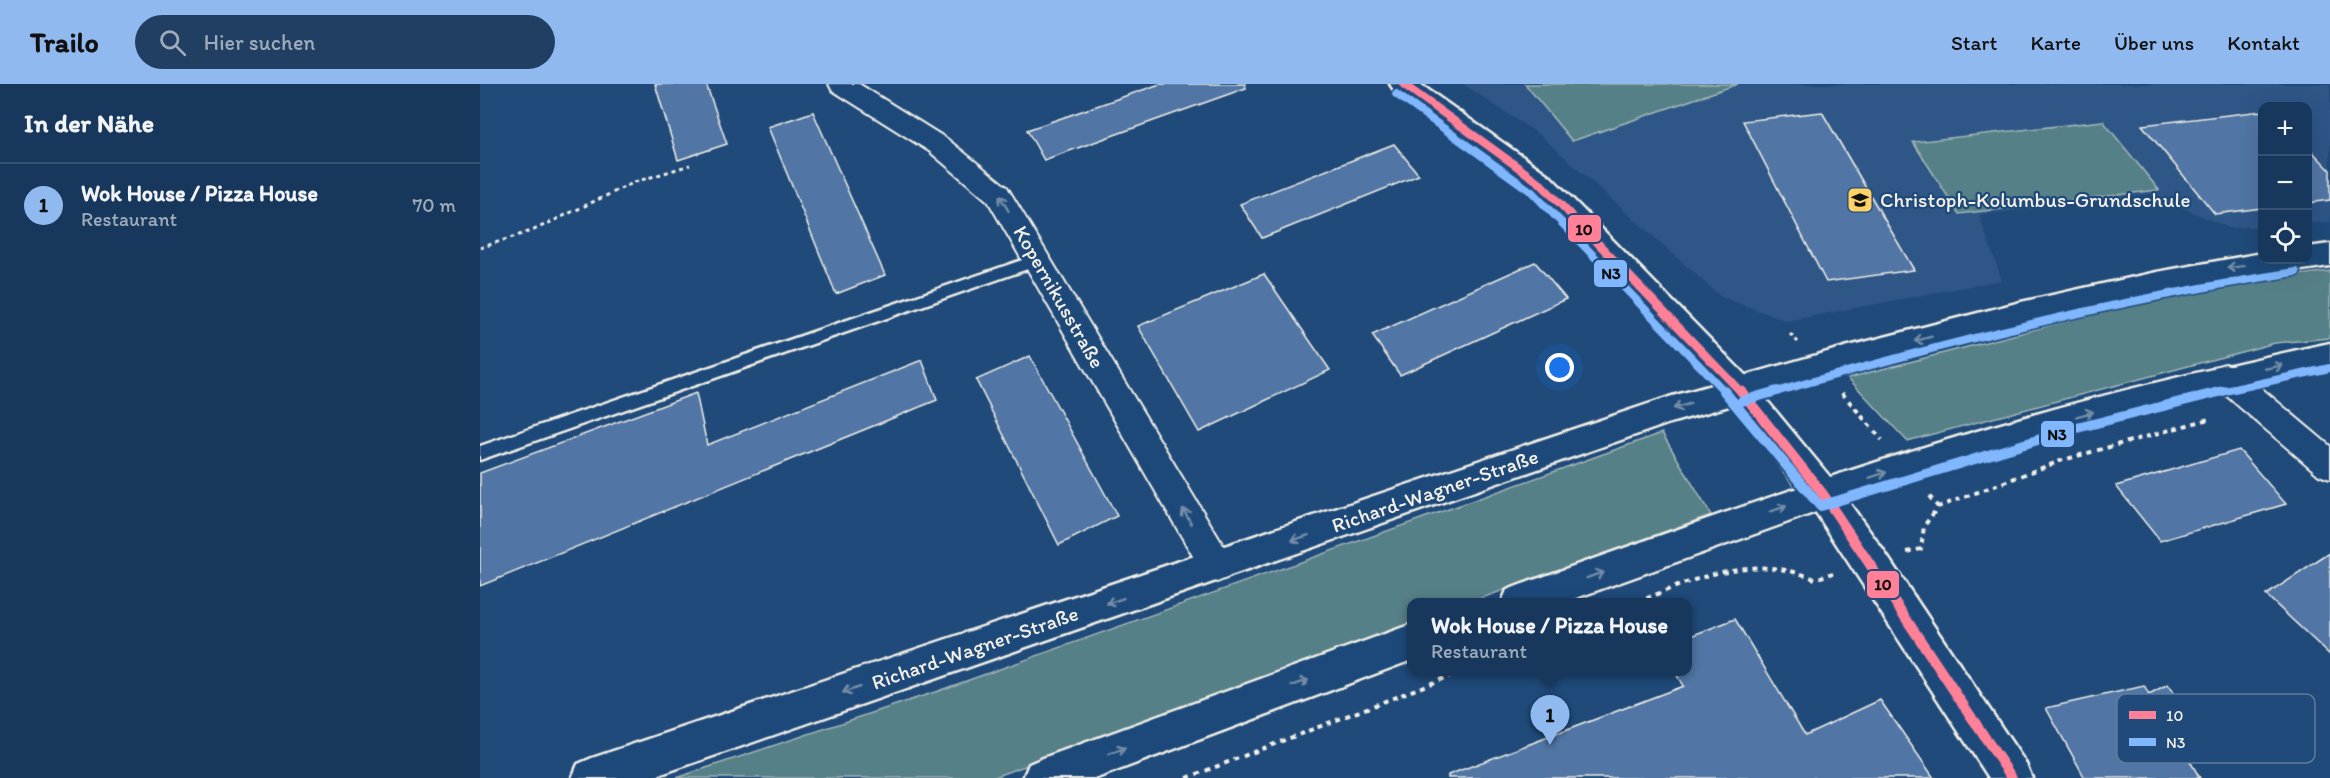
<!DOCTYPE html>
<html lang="de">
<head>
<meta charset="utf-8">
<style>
	:root { --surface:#17385c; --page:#203f62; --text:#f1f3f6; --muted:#9eacbb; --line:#365272; --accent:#90b9f0 }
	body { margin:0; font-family:Itim,sans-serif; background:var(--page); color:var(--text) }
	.controls { position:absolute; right:18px; top:18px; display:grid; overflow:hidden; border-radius:12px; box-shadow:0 6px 24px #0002 }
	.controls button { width:54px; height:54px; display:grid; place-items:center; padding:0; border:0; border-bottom:2px solid var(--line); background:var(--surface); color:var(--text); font:30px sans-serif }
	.you { position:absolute; left:1080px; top:284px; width:21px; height:21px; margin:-15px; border:4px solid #fff; border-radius:50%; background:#1a73e8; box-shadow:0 0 0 9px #1a73e833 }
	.badge { display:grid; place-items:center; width:39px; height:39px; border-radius:50%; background:var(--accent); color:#111; font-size:20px; font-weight:700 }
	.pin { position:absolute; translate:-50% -50px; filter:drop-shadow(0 2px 3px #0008) }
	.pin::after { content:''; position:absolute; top:32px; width:21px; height:18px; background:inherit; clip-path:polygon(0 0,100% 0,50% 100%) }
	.popup { position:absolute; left:927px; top:514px; width:285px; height:78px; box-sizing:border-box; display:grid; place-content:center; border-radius:12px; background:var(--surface); filter:drop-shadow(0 2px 4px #0005); font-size:20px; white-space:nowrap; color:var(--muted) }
	.popup b { font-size:22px; color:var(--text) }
	.popup::after { content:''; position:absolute; left:50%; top:100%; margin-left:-12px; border:12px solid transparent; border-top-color:var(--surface) }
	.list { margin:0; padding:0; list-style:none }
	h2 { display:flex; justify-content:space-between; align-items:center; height:78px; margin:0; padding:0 24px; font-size:26px }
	h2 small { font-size:20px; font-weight:400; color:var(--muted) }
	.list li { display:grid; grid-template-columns:39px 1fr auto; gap:18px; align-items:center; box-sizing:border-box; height:84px; padding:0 24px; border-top:2px solid var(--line) }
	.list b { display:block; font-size:22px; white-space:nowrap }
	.list p { margin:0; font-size:20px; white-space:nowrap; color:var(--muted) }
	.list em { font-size:20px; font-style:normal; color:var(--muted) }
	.icon { flex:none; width:33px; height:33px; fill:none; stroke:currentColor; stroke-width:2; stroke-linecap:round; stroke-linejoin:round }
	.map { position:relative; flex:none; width:1850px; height:694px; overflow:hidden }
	header { display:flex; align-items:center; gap:36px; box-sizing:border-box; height:84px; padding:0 30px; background:var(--accent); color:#111 }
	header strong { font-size:28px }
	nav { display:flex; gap:33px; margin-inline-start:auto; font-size:21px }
	.search { width:420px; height:54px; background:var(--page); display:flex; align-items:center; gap:15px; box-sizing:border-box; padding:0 21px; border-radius:33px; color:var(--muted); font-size:22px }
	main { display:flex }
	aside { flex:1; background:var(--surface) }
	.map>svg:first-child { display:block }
	.built { fill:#2e5787 }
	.green { fill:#568087; stroke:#a5b8b8; stroke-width:1.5 }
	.building { fill:#5176a5; stroke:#f4f1e8; stroke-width:1.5 }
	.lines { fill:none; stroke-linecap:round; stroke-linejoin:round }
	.lane-casing { stroke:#f4f1e8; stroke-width:5 }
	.street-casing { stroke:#f4f1e8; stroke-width:4 }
	.secondary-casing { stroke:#f4f1e8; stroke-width:5 }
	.primary-casing { stroke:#f4f1e8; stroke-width:5 }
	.path-far1 { stroke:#f4f1e8; stroke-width:3; stroke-dasharray:4 4; stroke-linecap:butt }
	.path { stroke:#f4f1e8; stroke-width:4; stroke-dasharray:5 5; stroke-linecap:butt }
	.lane { fill:#1f4a7a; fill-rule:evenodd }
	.street { fill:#1f4a7a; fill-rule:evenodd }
	.secondary { fill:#1f4a7a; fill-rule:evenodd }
	.primary { fill:#1f4a7a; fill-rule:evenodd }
	.bus-1-far1-casing { stroke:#1f4a7a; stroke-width:11 }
	.bus-1-casing { stroke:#1f4a7a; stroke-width:14 }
	.bus-2-far1-casing { stroke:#1f4a7a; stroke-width:11 }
	.bus-2-casing { stroke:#1f4a7a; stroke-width:14 }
	.bus-1-far1 { stroke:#ff8097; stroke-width:8 }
	.bus-1 { stroke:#ff8097; stroke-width:10 }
	.bus-2-far1 { stroke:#80b7ff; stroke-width:8 }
	.bus-2 { stroke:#80b7ff; stroke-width:10 }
	.oneway { stroke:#748da6 }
	.labels { text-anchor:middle; stroke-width:4.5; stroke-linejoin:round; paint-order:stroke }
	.poi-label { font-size:21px; fill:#f4f1e8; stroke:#1f4a7a; text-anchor:start }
	.street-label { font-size:21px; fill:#f4f1e8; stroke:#1f4a7a }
	.key { fill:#1f4a7a; stroke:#5f7c9b; stroke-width:1.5 }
	.key-label { font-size:16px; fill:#f4f1e8 }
	.line-badge { stroke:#1f4a7a; stroke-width:2 }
	.pale-badge-label { font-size:16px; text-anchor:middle; font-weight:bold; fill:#111 }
</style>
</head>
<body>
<header>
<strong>Trailo</strong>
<div class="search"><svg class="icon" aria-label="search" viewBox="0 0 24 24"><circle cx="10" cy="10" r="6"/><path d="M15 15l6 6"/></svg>Hier suchen</div>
<nav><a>Start</a><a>Karte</a><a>Über uns</a><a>Kontakt</a></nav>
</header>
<main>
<aside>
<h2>In der Nähe<small></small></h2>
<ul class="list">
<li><span class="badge">1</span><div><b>Wok House / Pizza House</b><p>Restaurant</p></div><em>70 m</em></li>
</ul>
</aside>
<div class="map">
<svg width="1850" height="694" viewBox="0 0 1850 694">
	<rect width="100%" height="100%" fill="#1f4a7a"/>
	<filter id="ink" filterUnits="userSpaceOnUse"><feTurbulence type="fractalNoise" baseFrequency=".0167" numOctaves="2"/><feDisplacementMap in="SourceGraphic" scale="12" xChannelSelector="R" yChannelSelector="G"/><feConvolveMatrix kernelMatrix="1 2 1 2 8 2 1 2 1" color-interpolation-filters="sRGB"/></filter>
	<g filter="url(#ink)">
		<path class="built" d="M983 0H1850V138L1828 139V22H1782V142L1749 144 1670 110 1499 131 1522 196 1307 237 1241 213 1061 52Z"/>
		<g class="green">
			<path d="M1045 0H1258L1092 57Z"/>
			<path d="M1623 37 1679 106 1479 130 1433 58Z"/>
			<path d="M1850 187V254L1795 259 1427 357 1368 294 1713 204Z"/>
			<path d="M1182 349 1231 431 991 518H932V540L512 694H196L458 607Z"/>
		</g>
		<g class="building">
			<path d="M175 0H226L247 60 198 76Z"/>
			<path d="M680 0H765L766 4 564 76 547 46Z"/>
			<path d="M1782 27V124L1735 130 1662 41Z"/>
			<path d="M333 28 405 191 356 210 288 43Z"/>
			<path d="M1342 28 1386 104 1434 186 1346 198 1263 37Z"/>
			<path d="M914 60 939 91 782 154 760 120Z"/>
			<path d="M1827 62 1850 86V116L1827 119Z"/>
			<path d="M1055 178 1086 215 920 291 892 251Z"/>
			<path d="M784 190 850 286 719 348 658 242Z"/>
			<path d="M550 272 637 432 579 461 496 296Z"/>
			<path d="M442 276 457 316 0 502V389L216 309 227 361Z"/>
			<path d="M1759 366 1806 420 1680 457 1636 402Z"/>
			<path d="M1850 469V571L1786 511Z"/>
			<path d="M1255 535 1325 651 1400 616 1454 694H968V691L1203 602 1195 588H1208V553Z"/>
			<path d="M1688 601 1727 663 1704 667 1720 694H1605L1566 624 1664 602 1669 611Z"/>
		</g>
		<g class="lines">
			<g class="lane-casing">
				<path id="lane" d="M557 171 564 176 562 180 0 376V362Z"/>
			</g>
			<g class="street-casing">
				<g id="street">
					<path d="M349 0H379L467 55 527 103 749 471 754 482 749 493 737 498 725 493 508 117 449 67 352 6Z"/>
					<path d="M1745 280 1756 283 1850 362V395L1839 391 1734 301 1730 292 1734 283Z"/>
				</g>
			</g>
			<g class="secondary-casing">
				<path id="secondary" d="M910 0H940L1070 92 1270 296 1355 399 1403 466 1546 680 1552 694H1509L1331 421 1248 314 1050 106 914 6Z"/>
			</g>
			<g class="primary-casing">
				<g id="primary">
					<path d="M1850 160V182L1745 197 1609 225 1409 276 1190 339 170 694H92L98 680 112 674 1189 313 1365 263 1541 218 1677 188 1782 169V176H1828V163Z"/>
					<path d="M1850 259V285L1746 307 1541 362 1339 427 1085 518H1022L1027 506 1040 501C1206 442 1373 382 1542 334 1644 305 1747 281 1850 259Z"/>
					<path d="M932 540V576L617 694H543L549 680 563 674Z"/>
				</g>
			</g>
			<g class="path-far1">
				<path d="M0 164 54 146 155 98 210 81"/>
				<path d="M1310 250 1318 258"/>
			</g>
			<g class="path">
				<path d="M1362 309 1402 356"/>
				<path d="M1449 412 1458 423"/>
				<path d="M1427 468 1441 465 1444 442 1458 423 1583 376 1729 335"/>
				<path d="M1157 518C1219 494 1269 468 1335 495L1353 489"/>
				<path d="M707 694 980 588"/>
			</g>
			<use href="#lane" class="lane"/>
			<use href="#street" class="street"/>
			<use href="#secondary" class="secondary"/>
			<use href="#primary" class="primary"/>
			<g class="bus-1-far1-casing">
				<path id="bus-1-far1" d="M923 0 1060 99 1262 309"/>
			</g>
			<g class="bus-1-casing">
				<path id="bus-1" d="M1261 307 1343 410 1532 694"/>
			</g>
			<g class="bus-2-far1-casing">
				<g id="bus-2-far1">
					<path d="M916 10 1052 108 1246 309"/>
					<path d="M1292 309C1465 259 1638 215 1816 188"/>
					<path d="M1736 309 1850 284"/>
				</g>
			</g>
			<g class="bus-2-casing">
				<g id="bus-2">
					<path d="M1244 307 1340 422 1597 344 1743 307"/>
					<path d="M1262 317 1297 307"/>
				</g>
			</g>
			<use href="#bus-1-far1" class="bus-1-far1"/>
			<use href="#bus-1" class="bus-1"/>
			<use href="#bus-2-far1" class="bus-2-far1"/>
			<use href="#bus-2" class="bus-2"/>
		</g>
		<defs><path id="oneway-shaft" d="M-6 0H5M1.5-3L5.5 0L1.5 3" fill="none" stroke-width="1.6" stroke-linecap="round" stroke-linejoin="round" transform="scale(1.5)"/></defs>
		<g class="oneway">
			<use href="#oneway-shaft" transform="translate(524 119) rotate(-120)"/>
			<use href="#oneway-shaft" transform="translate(1756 183) rotate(173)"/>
			<use href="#oneway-shaft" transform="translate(1443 255) rotate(165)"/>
			<use href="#oneway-shaft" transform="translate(1794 283) rotate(-11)"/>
			<use href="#oneway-shaft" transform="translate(1202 322) rotate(164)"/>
			<use href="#oneway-shaft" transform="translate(1605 330) rotate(-15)"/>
			<use href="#oneway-shaft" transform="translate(1398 391) rotate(-19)"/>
			<use href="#oneway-shaft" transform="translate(1298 425) rotate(-19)"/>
			<use href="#oneway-shaft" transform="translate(707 432) rotate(-120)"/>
			<use href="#oneway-shaft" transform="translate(820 454) rotate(161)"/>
			<use href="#oneway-shaft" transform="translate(1115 491) rotate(-20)"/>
			<use href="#oneway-shaft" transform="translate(635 517) rotate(161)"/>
			<use href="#oneway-shaft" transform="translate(820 599) rotate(-20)"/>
			<use href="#oneway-shaft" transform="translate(371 606) rotate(161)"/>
			<use href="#oneway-shaft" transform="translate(637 667) rotate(-20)"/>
		</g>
	</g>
	<defs>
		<g id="school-square" transform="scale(1.35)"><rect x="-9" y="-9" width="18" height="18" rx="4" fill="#ffd166" stroke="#1f4a7a"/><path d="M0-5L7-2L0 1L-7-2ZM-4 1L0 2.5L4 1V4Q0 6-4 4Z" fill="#111"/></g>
	</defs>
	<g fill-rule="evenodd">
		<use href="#school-square" x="1380" y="116"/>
	</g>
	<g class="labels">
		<g class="poi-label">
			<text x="1400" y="123">Christoph-Kolumbus-Grundschule</text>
		</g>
		<g class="street-label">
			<text transform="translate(579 213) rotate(60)" y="7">Kopernikusstraße</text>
			<text transform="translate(955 407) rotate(-19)" y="7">Richard-Wagner-Straße</text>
			<text transform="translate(495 564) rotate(-19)" y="7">Richard-Wagner-Straße</text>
		</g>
	</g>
	<rect x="1637" y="610" width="198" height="69" rx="9" class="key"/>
	<rect x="1649" y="627" width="27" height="8" fill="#ff8097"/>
	<rect x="1649" y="654" width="27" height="8" fill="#80b7ff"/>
	<g class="key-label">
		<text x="1686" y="637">10</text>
		<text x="1686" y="664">N3</text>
	</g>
	<g class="line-badge">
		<rect x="1087" y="130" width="35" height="29" rx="6" fill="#ff8097"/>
		<rect x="1113" y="175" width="35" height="29" rx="6" fill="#80b7ff"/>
		<rect x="1560" y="336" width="35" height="28" rx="6" fill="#80b7ff"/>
		<rect x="1386" y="486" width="34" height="29" rx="6" fill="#ff8097"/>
	</g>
	<g class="pale-badge-label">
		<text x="1104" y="151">10</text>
		<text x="1131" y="195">N3</text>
		<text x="1577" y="356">N3</text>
		<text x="1403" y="506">10</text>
	</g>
</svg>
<div class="controls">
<button>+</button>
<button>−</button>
<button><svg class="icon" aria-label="locate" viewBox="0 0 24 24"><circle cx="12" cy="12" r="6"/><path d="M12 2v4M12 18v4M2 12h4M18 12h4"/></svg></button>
</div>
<div class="you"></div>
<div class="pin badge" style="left:1070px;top:661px">1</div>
<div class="popup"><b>Wok House / Pizza House</b>Restaurant</div>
</div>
</main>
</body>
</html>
